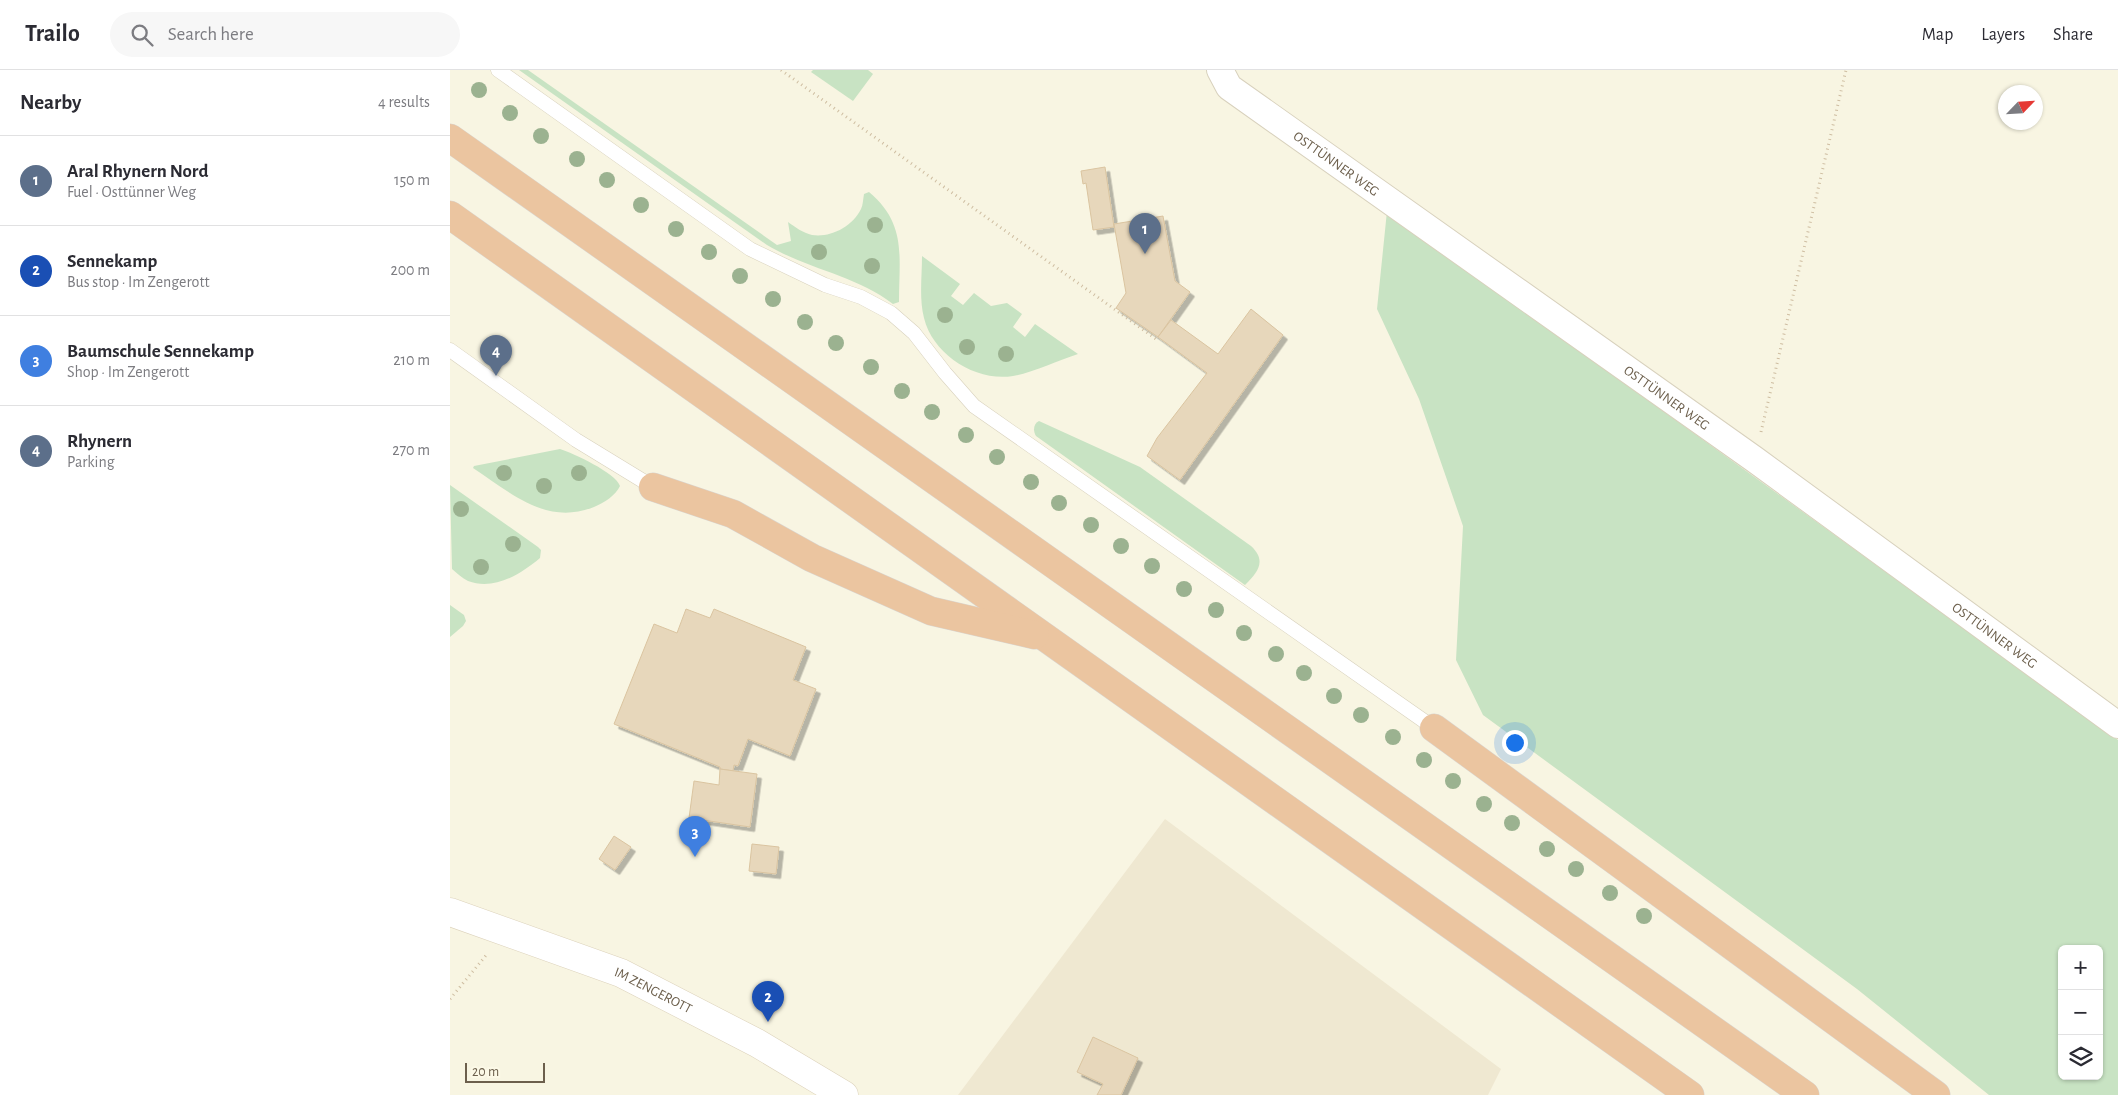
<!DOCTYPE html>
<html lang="en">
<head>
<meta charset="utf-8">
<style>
	:root { --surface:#fff; --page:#f7f7f7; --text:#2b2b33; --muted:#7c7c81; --line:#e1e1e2; --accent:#775843 }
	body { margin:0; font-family:"Alegreya Sans",sans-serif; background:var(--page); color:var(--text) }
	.controls { position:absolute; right:15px; bottom:15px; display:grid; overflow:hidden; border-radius:8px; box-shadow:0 1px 4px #0004 }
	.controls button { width:45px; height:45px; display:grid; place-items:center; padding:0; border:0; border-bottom:1px solid var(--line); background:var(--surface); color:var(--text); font:25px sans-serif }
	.compass { position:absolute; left:1548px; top:15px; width:45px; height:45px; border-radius:50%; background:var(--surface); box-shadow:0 1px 4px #0004; rotate:65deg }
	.scale { position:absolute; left:15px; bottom:12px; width:80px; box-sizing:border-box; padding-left:5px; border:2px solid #6c5f4c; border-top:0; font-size:14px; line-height:18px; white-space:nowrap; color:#6c5f4c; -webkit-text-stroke:4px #fcf9e7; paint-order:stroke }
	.you { position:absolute; left:1064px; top:672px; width:18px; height:18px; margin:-12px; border:4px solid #fff; border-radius:50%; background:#1a73e8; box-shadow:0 0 0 8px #1a73e833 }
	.badge { display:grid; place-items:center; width:32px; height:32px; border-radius:50%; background:var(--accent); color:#fff; font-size:16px; font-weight:700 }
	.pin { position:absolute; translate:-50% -41px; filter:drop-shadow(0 1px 2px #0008) }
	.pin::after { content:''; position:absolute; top:26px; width:18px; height:15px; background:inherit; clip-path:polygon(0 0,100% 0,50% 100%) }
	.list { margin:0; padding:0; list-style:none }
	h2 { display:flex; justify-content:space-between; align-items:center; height:65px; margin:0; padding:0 20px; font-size:21px }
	h2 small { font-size:16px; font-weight:400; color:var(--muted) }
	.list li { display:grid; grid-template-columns:32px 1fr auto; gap:15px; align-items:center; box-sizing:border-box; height:90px; padding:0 20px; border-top:1px solid var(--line) }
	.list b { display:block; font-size:19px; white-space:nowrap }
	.list p { margin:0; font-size:16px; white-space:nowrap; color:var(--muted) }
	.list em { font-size:16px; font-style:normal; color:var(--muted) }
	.icon { flex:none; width:28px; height:28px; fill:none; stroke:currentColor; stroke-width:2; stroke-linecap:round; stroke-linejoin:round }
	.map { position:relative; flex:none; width:1668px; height:1025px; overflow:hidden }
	header { display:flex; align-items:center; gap:30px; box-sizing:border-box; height:70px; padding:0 25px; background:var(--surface); border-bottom:1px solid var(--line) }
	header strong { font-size:24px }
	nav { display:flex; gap:28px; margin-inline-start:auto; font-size:18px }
	.search { width:350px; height:45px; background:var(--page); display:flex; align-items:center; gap:12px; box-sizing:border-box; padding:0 18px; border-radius:28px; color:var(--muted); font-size:19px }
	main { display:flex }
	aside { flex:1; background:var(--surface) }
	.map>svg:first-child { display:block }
	.residential { fill:#efe8d1 }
	.green { fill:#c8e3c3; fill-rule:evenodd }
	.building { fill:#e7d7bb; stroke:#dac4a0; filter:url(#shadow) }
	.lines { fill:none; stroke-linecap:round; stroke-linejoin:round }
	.lane-casing { stroke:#d8d1bd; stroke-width:15 }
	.street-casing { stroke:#d8d1bd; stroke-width:28 }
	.secondary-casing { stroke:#dcd2bb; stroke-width:29 }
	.highway-casing { stroke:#d9d5d0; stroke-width:29 }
	.path { stroke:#cebda1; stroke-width:3; stroke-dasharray:1 4; stroke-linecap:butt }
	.lane { stroke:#fff; stroke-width:14 }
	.street { stroke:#fff; stroke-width:26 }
	.secondary { stroke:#fff; stroke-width:28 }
	.highway { stroke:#ebc5a0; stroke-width:28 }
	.tree { fill:#9bb290 }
	.labels { text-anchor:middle; stroke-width:4.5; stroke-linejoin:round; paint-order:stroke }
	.street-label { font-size:14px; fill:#6c5f4c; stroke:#fcf9e7 }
</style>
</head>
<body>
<header>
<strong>Trailo</strong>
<div class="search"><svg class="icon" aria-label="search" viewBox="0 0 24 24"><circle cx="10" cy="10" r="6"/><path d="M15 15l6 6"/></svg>Search here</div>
<nav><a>Map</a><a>Layers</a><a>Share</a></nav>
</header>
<main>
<aside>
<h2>Nearby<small>4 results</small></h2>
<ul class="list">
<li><span class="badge" style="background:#5c6f8a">1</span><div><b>Aral Rhynern Nord</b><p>Fuel · Osttünner Weg</p></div><em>150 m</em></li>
<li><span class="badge" style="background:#1a4fb4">2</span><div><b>Sennekamp</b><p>Bus stop · Im Zengerott</p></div><em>200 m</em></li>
<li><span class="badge" style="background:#3f7fe0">3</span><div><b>Baumschule Sennekamp</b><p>Shop · Im Zengerott</p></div><em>210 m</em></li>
<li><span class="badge" style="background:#5c6f8a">4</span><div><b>Rhynern</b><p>Parking</p></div><em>270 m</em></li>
</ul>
</aside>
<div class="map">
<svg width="1668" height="1025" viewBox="0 0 1668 1025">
	<defs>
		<filter id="shadow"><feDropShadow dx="4.5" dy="4.5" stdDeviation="0" flood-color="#0004"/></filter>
	</defs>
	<rect width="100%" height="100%" fill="#f8f5e2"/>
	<path class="residential" d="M715 749 1051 999 1038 1025H508Z"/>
	<g class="green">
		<path d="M69 0H78L327 175 341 171 338 152C345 157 353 163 362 165 380 168 402 157 411 139 413 135 413 129 414 124L419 122C457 154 449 186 449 232L443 234C405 205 357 199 317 175Z"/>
		<path d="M363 0H418L423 4 403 31 361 2Z"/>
		<path d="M937 141 1668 670V1025H1539L1407 919 1033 645 1006 590 1013 456 969 329 927 239ZM1612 879H1649V1006H1612Z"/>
		<path d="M472 186 510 214 501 226 513 235 524 223 541 236 557 233 572 244 563 257 575 267 585 254 628 284C609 290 582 303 563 306 526 312 483 285 474 248 469 229 472 206 472 186Z"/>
		<path d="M589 351 690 397 801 476C817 491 808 502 795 515L586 366C583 361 583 354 589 351Z"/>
		<path d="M110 379C123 383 166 403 170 416 166 425 154 433 144 437 96 456 61 423 23 398L24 396Z"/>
		<path d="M0 415 88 477 91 480 90 488C71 504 44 521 18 511 12 508 7 503 2 499Z"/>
		<path d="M0 535 14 545 16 551 13 556 0 567Z"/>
	</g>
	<g class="building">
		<path d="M655 97 664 157 643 160 636 113 633 114 631 101Z"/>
		<path d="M713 146 725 211 740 222 708 267 666 238 676 223 664 154Z"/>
		<path d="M801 239 833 265 730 410 697 386 707 368 757 303 708 267 721 250 768 284Z"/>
		<path d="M236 539 260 548 264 539 356 577 343 610 366 619 340 686 298 669 288 696 284 695 283 701 270 699V697L164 654 204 554 227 563Z"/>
		<path d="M270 699 307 704 300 757 239 748 244 711 269 715Z"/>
		<path d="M164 766 181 777 165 800 149 789Z"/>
		<path d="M302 774 329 777 326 804 299 801Z"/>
		<path d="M643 967 688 988 671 1025H647L653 1014 627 1002Z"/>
	</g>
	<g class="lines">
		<g class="lane-casing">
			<g id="lane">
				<path d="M48 0 300 179 375 215 411 227 441 243 464 263 495 303 524 336 984 658"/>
				<path d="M0 280 126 370 203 417"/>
			</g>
		</g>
		<g class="street-casing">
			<g id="street">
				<path id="s1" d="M770 0 779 17 1304 389 1668 655"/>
			</g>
		</g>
		<g class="secondary-casing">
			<g id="secondary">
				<path id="s2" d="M0 842 171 903 307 973 394 1025"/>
			</g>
		</g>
		<g class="highway-casing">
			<g id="highway">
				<path d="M0 68 1355 1025"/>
				<path d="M0 145 1240 1025"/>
				<path d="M203 417 283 444 362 488 481 541 585 565"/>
				<path d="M984 658 1486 1025"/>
			</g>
		</g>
		<g class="path">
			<path d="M331 0 706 269 708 267"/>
			<path d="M1311 362 1396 0"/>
			<path d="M0 929 38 883"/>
		</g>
		<use href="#lane" class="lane"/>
		<use href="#street" class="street"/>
		<use href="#secondary" class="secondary"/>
		<use href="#highway" class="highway"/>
	</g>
	<g class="tree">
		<circle cx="29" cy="20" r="8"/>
		<circle cx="60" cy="43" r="8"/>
		<circle cx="91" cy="66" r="8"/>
		<circle cx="127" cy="89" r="8"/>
		<circle cx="157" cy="110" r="8"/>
		<circle cx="191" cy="135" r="8"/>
		<circle cx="425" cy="155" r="8"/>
		<circle cx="226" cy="159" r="8"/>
		<circle cx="259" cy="182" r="8"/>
		<circle cx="369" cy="182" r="8"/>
		<circle cx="422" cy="196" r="8"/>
		<circle cx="290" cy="206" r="8"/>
		<circle cx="323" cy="229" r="8"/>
		<circle cx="495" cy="245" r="8"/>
		<circle cx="355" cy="252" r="8"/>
		<circle cx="386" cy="273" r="8"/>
		<circle cx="517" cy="277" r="8"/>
		<circle cx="556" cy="284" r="8"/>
		<circle cx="421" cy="297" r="8"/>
		<circle cx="452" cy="321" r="8"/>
		<circle cx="482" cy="342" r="8"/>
		<circle cx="516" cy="365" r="8"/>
		<circle cx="547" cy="387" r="8"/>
		<circle cx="54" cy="403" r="8"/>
		<circle cx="129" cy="403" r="8"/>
		<circle cx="581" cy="412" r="8"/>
		<circle cx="94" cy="416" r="8"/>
		<circle cx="609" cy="433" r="8"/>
		<circle cx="11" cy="439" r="8"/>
		<circle cx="641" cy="455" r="8"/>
		<circle cx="63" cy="474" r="8"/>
		<circle cx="671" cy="476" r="8"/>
		<circle cx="702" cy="496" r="8"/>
		<circle cx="31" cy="497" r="8"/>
		<circle cx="734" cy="519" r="8"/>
		<circle cx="766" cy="540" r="8"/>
		<circle cx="794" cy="563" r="8"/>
		<circle cx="826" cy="584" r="8"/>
		<circle cx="854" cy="603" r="8"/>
		<circle cx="884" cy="626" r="8"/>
		<circle cx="911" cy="645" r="8"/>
		<circle cx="943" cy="667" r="8"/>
		<circle cx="974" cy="690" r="8"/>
		<circle cx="1003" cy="711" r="8"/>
		<circle cx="1034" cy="734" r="8"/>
		<circle cx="1062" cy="753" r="8"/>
		<circle cx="1097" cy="779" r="8"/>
		<circle cx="1126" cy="799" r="8"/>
		<circle cx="1160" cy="823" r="8"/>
		<circle cx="1194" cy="846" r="8"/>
	</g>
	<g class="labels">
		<g class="street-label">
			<text dy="5" stroke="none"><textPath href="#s1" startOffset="151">OSTTÜNNER WEG</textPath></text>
			<text dy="5" stroke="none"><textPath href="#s1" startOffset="556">OSTTÜNNER WEG</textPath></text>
			<text dy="5" stroke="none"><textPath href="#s1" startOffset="961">OSTTÜNNER WEG</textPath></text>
			<text dy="5" stroke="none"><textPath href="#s2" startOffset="218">IM ZENGEROTT</textPath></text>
		</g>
	</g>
</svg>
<div class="controls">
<button>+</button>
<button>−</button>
<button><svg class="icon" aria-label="layers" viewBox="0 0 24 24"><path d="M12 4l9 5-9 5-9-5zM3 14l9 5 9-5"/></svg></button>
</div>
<svg class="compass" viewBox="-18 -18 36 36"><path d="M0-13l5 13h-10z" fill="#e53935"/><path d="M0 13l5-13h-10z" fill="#7c7c81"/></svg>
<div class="scale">20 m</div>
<div class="you"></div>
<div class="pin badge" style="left:695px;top:184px;background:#5c6f8a">1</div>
<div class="pin badge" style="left:318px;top:952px;background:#1a4fb4">2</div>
<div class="pin badge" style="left:245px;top:787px;background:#3f7fe0">3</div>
<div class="pin badge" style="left:46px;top:306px;background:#5c6f8a">4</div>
</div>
</main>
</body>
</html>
